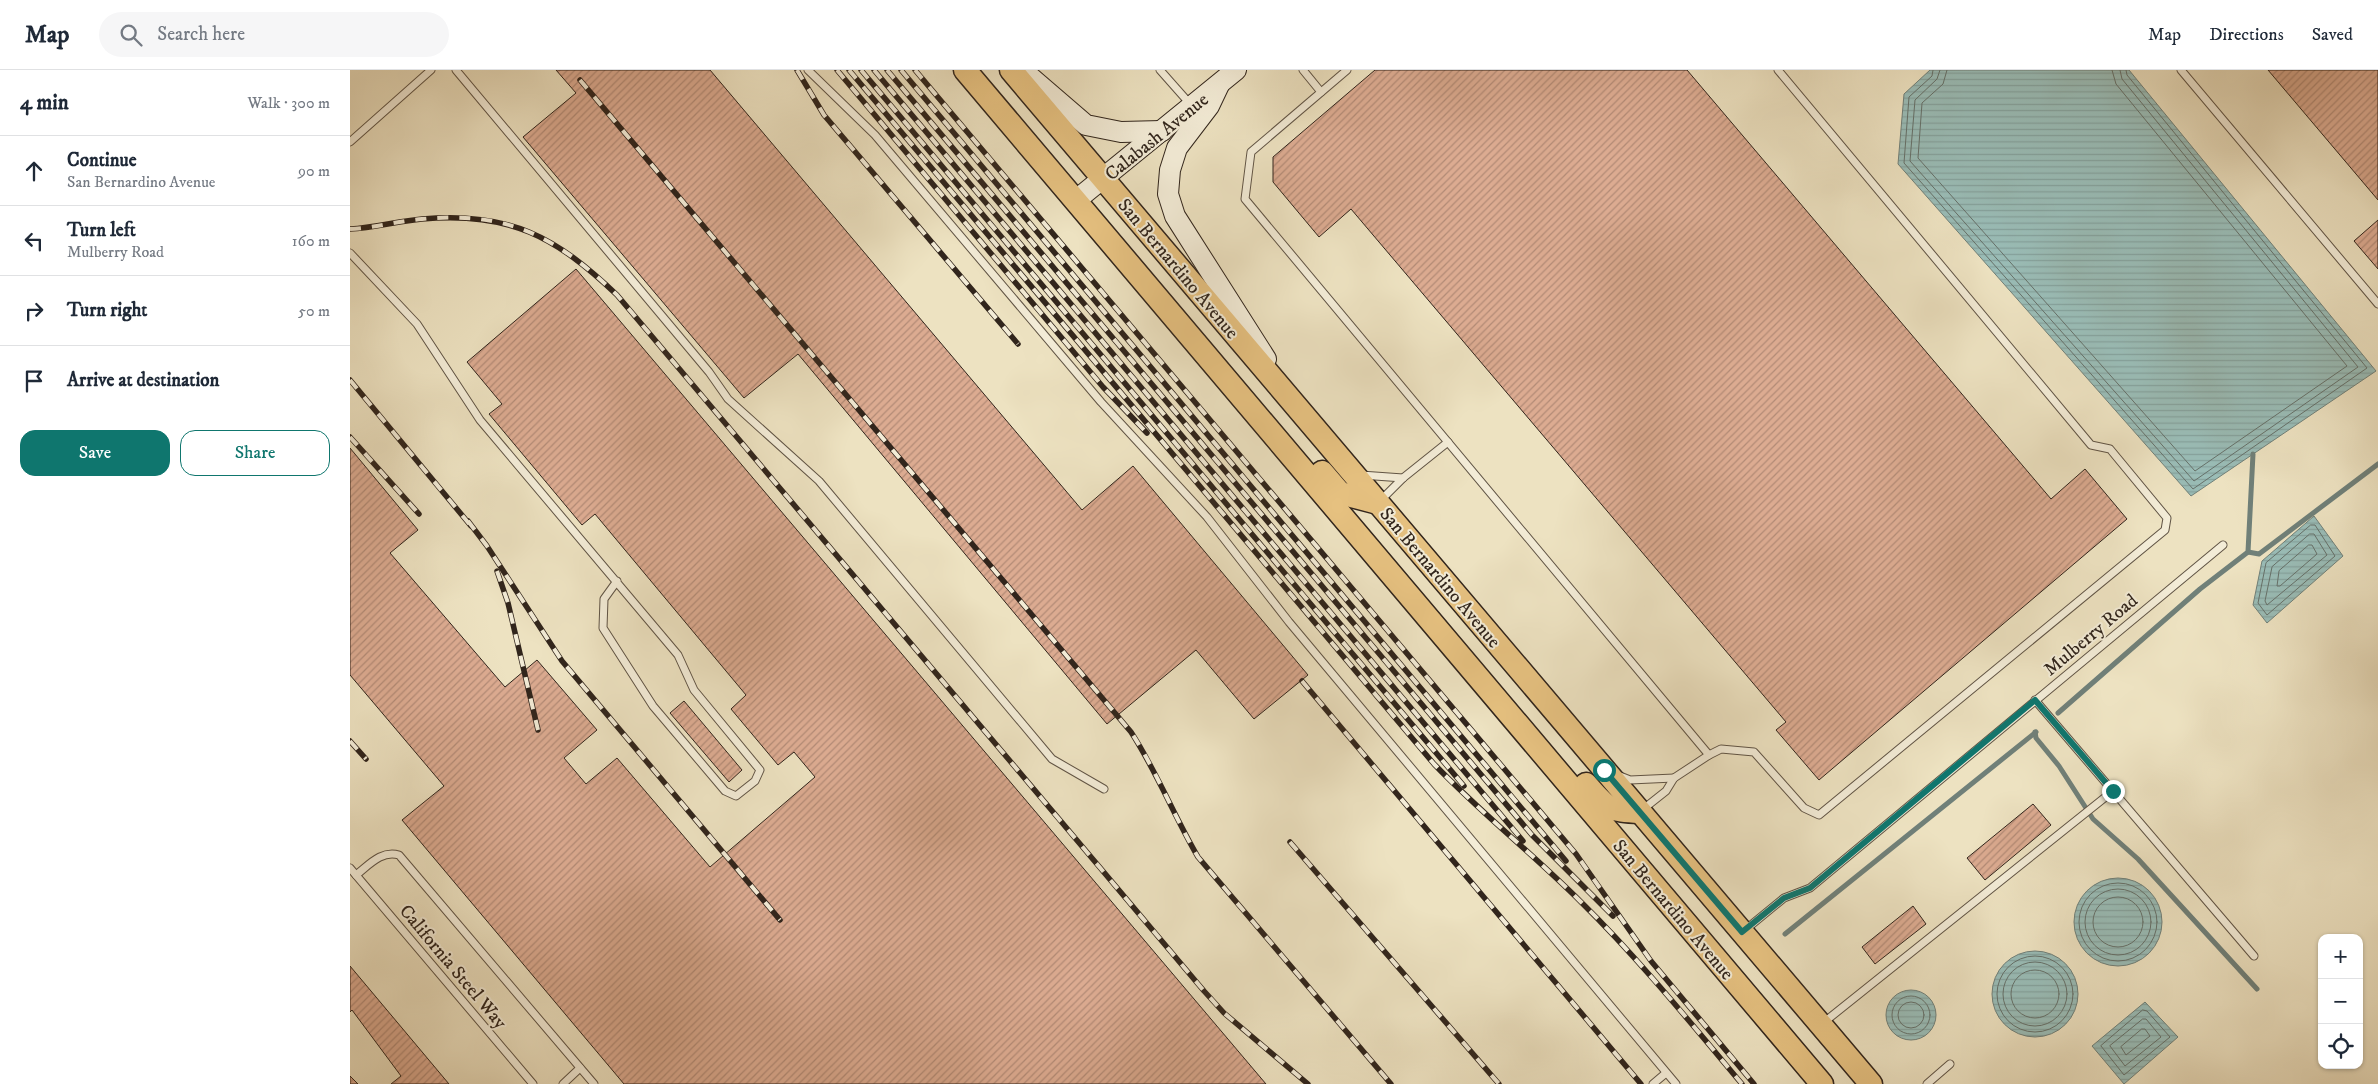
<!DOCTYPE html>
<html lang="en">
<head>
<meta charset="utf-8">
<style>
	:root { --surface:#fff; --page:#f6f6f7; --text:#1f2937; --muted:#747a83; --line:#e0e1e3; --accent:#0f766e }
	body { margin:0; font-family:"IM FELL DW Pica",serif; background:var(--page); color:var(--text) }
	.controls { position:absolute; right:15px; bottom:15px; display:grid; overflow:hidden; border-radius:10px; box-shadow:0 1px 4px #0004 }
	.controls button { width:45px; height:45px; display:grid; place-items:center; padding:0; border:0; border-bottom:1px solid var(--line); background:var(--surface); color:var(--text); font:25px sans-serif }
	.stop { position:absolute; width:15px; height:15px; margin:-11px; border:4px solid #0f766e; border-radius:50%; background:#fff }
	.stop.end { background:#0f766e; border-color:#fff; box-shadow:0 1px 5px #0008 }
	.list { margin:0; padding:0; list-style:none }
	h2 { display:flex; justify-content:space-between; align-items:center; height:65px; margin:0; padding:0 20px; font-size:21px }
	h2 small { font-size:16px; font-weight:400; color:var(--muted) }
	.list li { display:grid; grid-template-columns:32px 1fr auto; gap:15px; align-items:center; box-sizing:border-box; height:70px; padding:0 20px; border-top:1px solid var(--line) }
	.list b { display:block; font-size:19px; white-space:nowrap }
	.list p { margin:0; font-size:16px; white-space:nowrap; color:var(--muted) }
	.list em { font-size:16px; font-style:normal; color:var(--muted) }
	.actions { display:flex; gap:10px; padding:15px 20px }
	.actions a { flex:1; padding:11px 0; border:1px solid var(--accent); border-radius:15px; text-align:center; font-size:18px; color:var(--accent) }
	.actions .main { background:var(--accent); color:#fff }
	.icon { flex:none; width:28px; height:28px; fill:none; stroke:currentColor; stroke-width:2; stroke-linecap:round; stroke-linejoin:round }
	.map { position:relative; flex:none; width:2028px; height:1014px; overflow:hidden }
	header { display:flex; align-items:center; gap:30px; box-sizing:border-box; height:70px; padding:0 25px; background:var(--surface); border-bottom:1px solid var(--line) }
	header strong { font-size:24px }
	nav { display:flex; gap:28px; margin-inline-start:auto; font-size:18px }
	.search { width:350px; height:45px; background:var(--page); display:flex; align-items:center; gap:12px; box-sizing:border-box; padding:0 18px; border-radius:28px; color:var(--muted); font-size:19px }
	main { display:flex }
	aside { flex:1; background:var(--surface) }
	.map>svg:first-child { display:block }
	.water { fill:url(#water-rules); stroke:#708079 }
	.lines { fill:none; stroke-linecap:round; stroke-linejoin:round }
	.shore { stroke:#66716a; stroke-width:1 }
	.stream { stroke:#708079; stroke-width:5 }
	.building { fill:url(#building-hatch); stroke:#31251c }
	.lane-casing { stroke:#605445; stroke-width:9 }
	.secondary-casing { stroke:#31251c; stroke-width:22 }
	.primary-casing { stroke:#31251c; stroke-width:25 }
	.lane { stroke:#f3ecd7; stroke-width:7 }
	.secondary { stroke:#f3ecd7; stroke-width:20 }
	.primary { stroke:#e6c180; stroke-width:22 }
	.rail-casing { stroke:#31251c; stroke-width:5.5 }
	.rail { stroke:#f3ecd7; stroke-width:4; stroke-dasharray:11; stroke-linecap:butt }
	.route { stroke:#0f766e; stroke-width:6 }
	.labels { text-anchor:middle; stroke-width:4; stroke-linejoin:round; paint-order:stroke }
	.street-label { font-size:19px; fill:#31251c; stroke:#f3ecd7 }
</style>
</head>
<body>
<header>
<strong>Map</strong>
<div class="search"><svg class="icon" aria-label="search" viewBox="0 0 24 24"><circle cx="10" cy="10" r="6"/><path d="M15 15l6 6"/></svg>Search here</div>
<nav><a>Map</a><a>Directions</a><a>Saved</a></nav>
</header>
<main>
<aside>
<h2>4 min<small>Walk · 300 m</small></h2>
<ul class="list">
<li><svg class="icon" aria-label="ahead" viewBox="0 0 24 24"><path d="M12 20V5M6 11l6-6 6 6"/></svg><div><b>Continue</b><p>San Bernardino Avenue</p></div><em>90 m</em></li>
<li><svg class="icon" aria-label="left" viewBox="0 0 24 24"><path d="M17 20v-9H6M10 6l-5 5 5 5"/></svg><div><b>Turn left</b><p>Mulberry Road</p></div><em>160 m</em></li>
<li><svg class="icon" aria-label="right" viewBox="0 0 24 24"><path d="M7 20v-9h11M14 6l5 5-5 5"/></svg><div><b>Turn right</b></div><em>50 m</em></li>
<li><svg class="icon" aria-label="arrive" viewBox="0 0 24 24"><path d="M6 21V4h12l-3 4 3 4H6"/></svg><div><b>Arrive at destination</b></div></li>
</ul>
<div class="actions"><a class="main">Save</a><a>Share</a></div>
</aside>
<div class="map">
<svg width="2028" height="1014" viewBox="0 0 2028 1014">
	<defs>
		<pattern id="water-rules" width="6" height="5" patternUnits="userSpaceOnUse" patternTransform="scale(1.25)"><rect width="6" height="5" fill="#9abdb7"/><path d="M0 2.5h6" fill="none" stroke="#85a29d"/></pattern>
		<pattern id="building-hatch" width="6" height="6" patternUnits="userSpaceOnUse" patternTransform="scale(1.25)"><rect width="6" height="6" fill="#dcab91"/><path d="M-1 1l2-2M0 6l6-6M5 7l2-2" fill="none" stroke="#b38b76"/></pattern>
	</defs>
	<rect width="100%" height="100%" fill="#ede2c1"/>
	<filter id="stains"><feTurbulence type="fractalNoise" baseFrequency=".004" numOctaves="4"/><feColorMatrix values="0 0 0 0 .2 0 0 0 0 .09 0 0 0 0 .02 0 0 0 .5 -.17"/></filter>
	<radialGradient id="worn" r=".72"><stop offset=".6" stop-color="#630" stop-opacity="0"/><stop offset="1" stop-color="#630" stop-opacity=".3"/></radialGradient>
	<g class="water">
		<path d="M1580 0H1779L2026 301 1841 426 1548 94 1554 24Z"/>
		<path d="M1964 446 1993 486 1917 553 1903 535 1912 491Z"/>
		<circle cx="1768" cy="852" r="44"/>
		<circle cx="1685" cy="924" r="43"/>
		<circle cx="1561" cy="945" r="25"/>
		<path d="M1795 932 1828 967 1774 1014 1742 976Z"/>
	</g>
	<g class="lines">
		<g class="shore">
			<path d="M1583 0 1582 6 1559 27 1554 93 1843 419 2017 298 1777 5 1776 0"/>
			<path d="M1590 0 1587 9 1565 30 1560 91 1844 411 2008 297 1772 9 1770 0"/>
			<path d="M1597 0 1593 14 1572 33 1568 88 1845 401 1997 296 1766 14 1762 0"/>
			<path d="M1961 455H1965L1985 486 1917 545 1908 533 1916 493Z"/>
			<path d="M1960 464H1964L1977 485 1917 535 1915 531 1922 497Z"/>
			<path d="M1959 475H1962L1967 484 1930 516H1927L1929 501Z"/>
			<circle cx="1768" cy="852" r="39"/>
			<circle cx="1768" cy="852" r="33"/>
			<circle cx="1768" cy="852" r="25"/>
			<circle cx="1685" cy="924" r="38"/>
			<circle cx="1685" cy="924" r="32"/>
			<circle cx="1685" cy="924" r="24"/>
			<circle cx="1561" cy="945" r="19"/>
			<circle cx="1561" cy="945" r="13"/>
			<path d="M1793 940 1797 941 1820 967 1774 1005 1751 976Z"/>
			<path d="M1793 949H1796L1811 967 1775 996 1760 976Z"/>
			<path d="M1792 959H1795L1800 966 1776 985 1771 977Z"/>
		</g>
		<g class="stream">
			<path d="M1898 482 1909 484 2028 394"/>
			<path d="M1708 643 1850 519 1898 482 1903 384"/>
			<path d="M1685 662 1686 668 1709 696 1743 749 1788 789 1907 919"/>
			<path d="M1435 864 1686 662"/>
		</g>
	</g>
	<g class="building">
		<path d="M206 0H360L732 440 783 396 958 605 904 649 846 580 757 654 448 284 394 328 173 67 226 23Z"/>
		<path d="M1025 0H1337L1701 429 1735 399 1777 449 1469 710 1426 660 1436 652 1001 139 969 167 923 112V87Z"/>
		<path d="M1918 0H2028V130Z"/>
		<path d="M2028 150V199L2004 171Z"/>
		<path d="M226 199 916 1014H274L52 750 94 716 0 605V378L68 460 40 483 155 617 187 590 247 660 214 688 236 714 267 688 360 797 465 707 444 682 428 695 381 639 396 625 245 444 232 455 139 344 152 334 117 292Z"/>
		<path d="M334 631 392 700 379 712 320 643Z"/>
		<path d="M1683 734 1701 755 1635 810 1617 788Z"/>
		<path d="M1563 836 1576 854 1525 894 1512 877Z"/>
		<path d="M0 896 99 1014H41L51 1006 2 940 0 942Z"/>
		<path d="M0 1006 8 1014H0Z"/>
	</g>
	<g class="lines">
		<g class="lane-casing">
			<g id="lane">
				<path d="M106 0 359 302 378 329 469 411 702 689 754 719"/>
				<path d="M458 0 525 65 751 332 857 447 939 552 1326 1014"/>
				<path d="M810 0 841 35"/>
				<path d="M953 0 971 22"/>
				<path d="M997 0 901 82 895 129 1359 685"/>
				<path d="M1831 0 2028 234"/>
				<path d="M0 72 81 0"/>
				<path d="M0 183 67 254 130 350 328 585 344 620 410 700 405 711 386 726 375 721 303 636 253 558 254 529 267 511"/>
				<path d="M1011 405 1053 408"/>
				<path d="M1030 431 1053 408 1098 372"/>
				<path d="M1685 630 1904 886"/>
				<path d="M1270 706 1280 710 1324 708"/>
				<path d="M1292 740 1316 721 1324 708 1359 685 1371 679 1404 682 1454 738 1469 745 1815 460 1817 448 1760 379 1741 375 1428 0"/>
				<path d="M0 798 183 1014"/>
				<path d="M6 805C19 795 31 780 49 785L244 1014"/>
				<path d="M1395 860 1434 828 1460 818 1873 475"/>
				<path d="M1473 953 1763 721"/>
				<path d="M213 1014 230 998"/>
				<path d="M1303 1014 1316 1003"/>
				<path d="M1577 1014 1600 994"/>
			</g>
		</g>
		<g class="secondary-casing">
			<g id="secondary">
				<path d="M672 0 736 55 771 62 812 61"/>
				<path d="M869 15 859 36 827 78 820 100 818 124 825 146 916 289"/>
				<path d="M725 131 886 0"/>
			</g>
		</g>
		<g class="primary-casing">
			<g id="primary">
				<path d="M615 0 1472 1014"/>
				<path d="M661 0 1521 1014"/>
				<path d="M972 402 990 423 1028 433"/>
				<path d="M1236 714C1257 738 1258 741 1290 742"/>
			</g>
		</g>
		<use href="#lane" class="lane"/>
		<use href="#secondary" class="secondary"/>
		<use href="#primary" class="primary"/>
		<g class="rail-casing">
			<g id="rail">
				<path d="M447 0 474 45 668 274"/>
				<path d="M487 0 753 317 797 363"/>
				<path d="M499 0 1084 694C1131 743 1183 784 1231 832 1288 888 1340 952 1392 1014"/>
				<path d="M511 0 1114 716"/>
				<path d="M524 0 1173 771"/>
				<path d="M537 0 1182 765 1263 846"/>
				<path d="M551 0 1216 791"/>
				<path d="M565 0 1226 784 1301 891 1404 1014"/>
				<path d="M230 10 781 662C807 702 824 746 848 787L1041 1014"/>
				<path d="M0 159C24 158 48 151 72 149 160 141 206 167 267 225L854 921 874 943 958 1014"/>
				<path d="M0 310 121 456"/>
				<path d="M0 367 69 444"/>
				<path d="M118 451 137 476 212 591 430 850"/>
				<path d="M147 501 158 533 188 660"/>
				<path d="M952 611 1291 1014"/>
				<path d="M0 671 16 689"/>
				<path d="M940 772 1149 1014"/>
			</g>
		</g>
		<use href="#rail" class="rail"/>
	</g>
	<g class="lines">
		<path class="route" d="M1254 700 1392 862 1434 828 1460 818 1685 630 1763 721"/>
	</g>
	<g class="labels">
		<g class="street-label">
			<text transform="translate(806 66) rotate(-39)" y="7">Calabash Avenue</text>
			<text transform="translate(829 198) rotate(50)" y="7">San Bernardino Avenue</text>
			<text transform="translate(1091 507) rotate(50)" y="7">San Bernardino Avenue</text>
			<text transform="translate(1740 564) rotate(-40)" y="7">Mulberry Road</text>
			<text transform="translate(1324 839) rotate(50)" y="7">San Bernardino Avenue</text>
			<text transform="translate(104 896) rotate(50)" y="7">California Steel Way</text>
		</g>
	</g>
	<rect width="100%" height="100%" filter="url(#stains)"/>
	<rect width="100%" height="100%" fill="url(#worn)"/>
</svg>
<div class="controls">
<button>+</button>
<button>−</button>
<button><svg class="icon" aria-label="locate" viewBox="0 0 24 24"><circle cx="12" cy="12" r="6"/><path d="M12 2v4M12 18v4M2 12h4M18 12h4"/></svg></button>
</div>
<div class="stop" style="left:1254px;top:700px"></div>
<div class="stop end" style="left:1763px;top:721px"></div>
</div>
</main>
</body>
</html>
